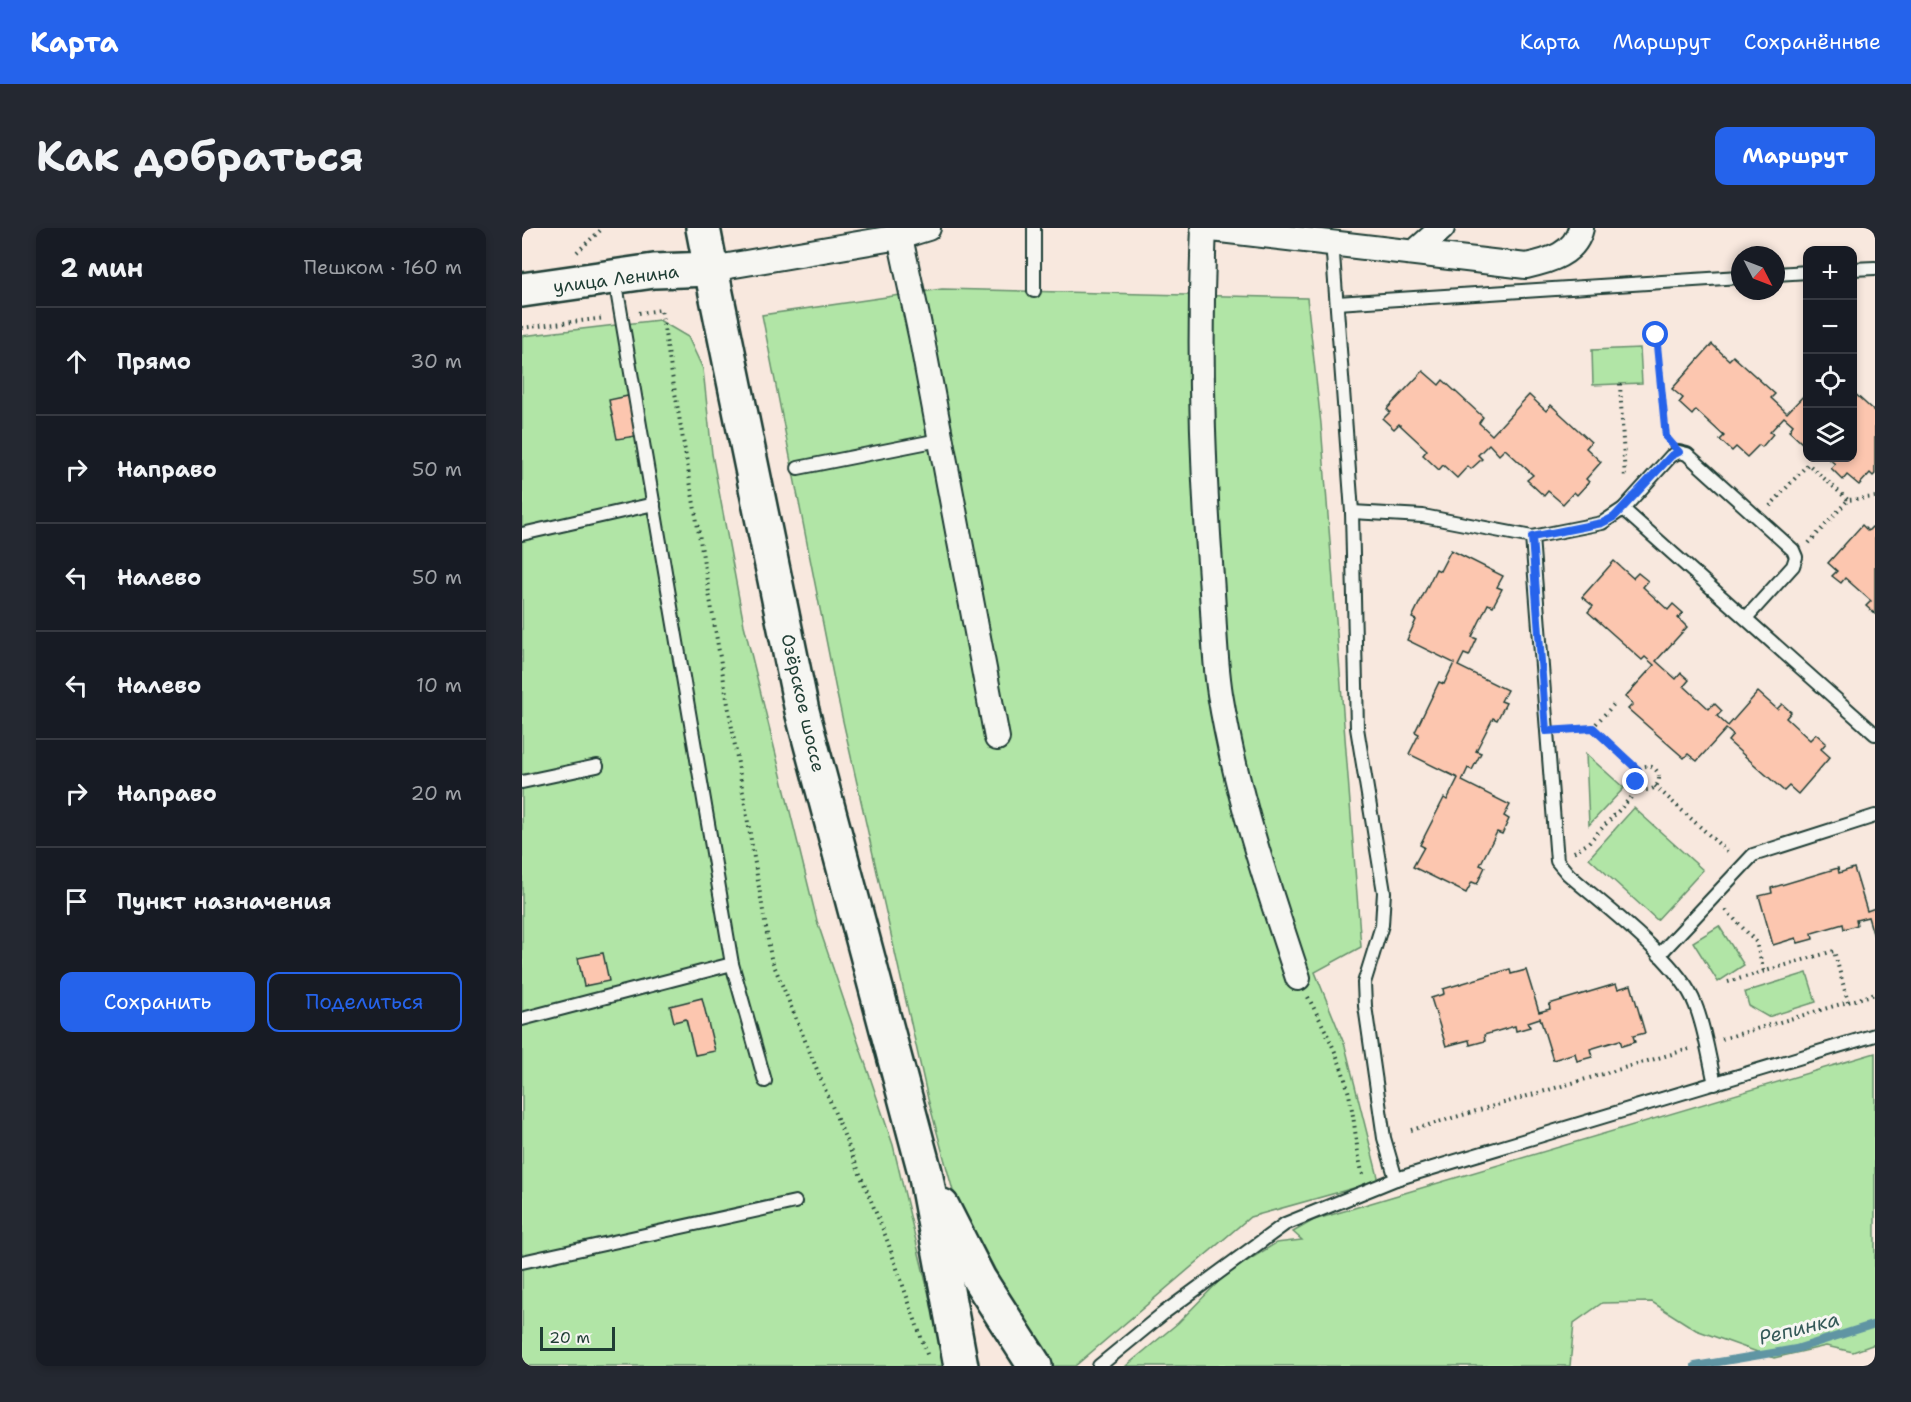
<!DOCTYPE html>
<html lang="ru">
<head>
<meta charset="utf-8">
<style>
	:root { --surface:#171b24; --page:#242831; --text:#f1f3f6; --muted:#9ea1a6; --line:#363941; --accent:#2563eb }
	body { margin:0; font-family:"Shantell Sans",sans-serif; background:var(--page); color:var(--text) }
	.controls { position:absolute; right:18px; top:18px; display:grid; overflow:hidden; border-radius:12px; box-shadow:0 3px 9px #0003 }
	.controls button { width:54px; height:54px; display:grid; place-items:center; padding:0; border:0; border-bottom:2px solid var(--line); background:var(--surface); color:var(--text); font:30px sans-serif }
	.compass { position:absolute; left:1209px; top:18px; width:54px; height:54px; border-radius:50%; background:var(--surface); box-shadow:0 3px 9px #0003; rotate:132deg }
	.scale { position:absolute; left:18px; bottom:15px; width:75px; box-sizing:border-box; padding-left:6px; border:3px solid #1f3d34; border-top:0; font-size:16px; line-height:21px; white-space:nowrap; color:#1f3d34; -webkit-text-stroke:4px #f6f6f2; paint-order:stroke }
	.stop { position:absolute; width:18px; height:18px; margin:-14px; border:4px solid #2563eb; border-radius:50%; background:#fff }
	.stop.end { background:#2563eb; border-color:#fff; box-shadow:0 2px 6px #0008 }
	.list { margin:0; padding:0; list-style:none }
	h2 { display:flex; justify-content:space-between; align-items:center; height:78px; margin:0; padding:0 24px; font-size:26px }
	h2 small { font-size:20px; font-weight:400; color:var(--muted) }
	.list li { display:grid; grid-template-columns:39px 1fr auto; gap:18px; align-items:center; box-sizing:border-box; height:108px; padding:0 24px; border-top:2px solid var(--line) }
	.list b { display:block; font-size:22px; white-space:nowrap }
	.list em { font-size:20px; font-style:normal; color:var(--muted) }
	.actions { display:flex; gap:12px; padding:18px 24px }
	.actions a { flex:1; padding:14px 0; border:2px solid var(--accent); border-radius:12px; text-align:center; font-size:21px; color:var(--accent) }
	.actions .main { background:var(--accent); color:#fff }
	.icon { flex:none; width:33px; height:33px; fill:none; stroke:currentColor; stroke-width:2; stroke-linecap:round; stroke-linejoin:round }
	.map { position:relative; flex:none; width:1353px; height:1138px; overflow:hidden; border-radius:12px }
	header { display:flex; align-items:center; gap:36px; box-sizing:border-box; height:84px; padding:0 30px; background:var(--accent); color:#fff }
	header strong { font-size:28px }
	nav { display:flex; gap:33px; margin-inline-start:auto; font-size:21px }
	.intro { display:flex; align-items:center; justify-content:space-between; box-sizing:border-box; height:144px; padding:0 36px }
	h1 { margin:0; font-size:42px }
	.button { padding:15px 27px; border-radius:12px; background:var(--accent); color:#fff; font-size:21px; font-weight:700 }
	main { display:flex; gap:36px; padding:0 36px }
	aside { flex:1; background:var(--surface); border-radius:12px; box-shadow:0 3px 9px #0003 }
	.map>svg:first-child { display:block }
	.green { fill:#b1e5a6; stroke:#68916d; stroke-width:1.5 }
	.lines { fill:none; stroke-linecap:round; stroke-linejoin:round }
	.stream { stroke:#6095a3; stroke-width:8 }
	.building { fill:#fcc6af; stroke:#1f3d34; stroke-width:1.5 }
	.lane-casing { stroke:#1f3d34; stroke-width:16 }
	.street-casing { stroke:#1f3d34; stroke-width:28 }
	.secondary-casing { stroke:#1f3d34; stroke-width:38 }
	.primary-casing { stroke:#1f3d34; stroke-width:38 }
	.path { stroke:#1f3d34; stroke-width:4; stroke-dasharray:1.5 4.5; stroke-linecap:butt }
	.lane { stroke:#f6f6f2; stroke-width:12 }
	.street { stroke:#f6f6f2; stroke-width:24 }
	.secondary { stroke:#f6f6f2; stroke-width:33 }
	.primary { stroke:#f6f6f2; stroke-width:33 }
	.route { stroke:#2563eb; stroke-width:8 }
	.labels { text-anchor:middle; stroke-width:6; stroke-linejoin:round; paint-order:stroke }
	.street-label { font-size:18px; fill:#1f3d34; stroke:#f6f6f2 }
	.water-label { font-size:20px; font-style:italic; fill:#355a59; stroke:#f6f6f2 }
</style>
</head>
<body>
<header>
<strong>Карта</strong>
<nav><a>Карта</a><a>Маршрут</a><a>Сохранённые</a></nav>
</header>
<div class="intro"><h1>Как добраться</h1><a class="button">Маршрут</a></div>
<main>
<aside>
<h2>2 мин<small>Пешком · 160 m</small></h2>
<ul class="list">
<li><svg class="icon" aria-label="ahead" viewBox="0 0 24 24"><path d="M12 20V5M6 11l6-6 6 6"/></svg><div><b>Прямо</b></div><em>30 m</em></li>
<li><svg class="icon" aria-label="right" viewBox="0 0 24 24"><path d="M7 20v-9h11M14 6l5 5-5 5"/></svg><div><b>Направо</b></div><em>50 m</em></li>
<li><svg class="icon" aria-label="left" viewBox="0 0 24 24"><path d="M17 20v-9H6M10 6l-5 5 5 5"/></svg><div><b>Налево</b></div><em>50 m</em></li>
<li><svg class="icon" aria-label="left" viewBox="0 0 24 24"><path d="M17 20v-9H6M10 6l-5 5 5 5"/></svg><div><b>Налево</b></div><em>10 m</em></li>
<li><svg class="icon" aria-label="right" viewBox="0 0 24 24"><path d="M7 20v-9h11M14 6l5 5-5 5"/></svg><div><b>Направо</b></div><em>20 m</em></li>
<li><svg class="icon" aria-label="arrive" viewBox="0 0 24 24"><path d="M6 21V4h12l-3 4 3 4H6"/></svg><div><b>Пункт назначения</b></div></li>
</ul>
<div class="actions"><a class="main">Сохранить</a><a>Поделиться</a></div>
</aside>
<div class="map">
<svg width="1353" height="1138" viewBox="0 0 1353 1138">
	<rect width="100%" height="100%" fill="#f8e8de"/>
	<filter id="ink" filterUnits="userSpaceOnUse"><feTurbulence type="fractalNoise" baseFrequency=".0167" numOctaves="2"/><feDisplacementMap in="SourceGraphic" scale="12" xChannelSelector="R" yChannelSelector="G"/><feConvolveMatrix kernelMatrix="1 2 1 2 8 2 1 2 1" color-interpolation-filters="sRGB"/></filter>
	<g filter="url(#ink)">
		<g class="green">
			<path d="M420 61 785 70 799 196 839 719 793 744 823 818 857 953 728 989 553 1138H525L431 963 406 871 314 462 240 87Z"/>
			<path d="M137 92 166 109 181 141 190 226 222 397 295 693 371 917 424 1138H0V108Z"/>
			<path d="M1118 120 1120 155 1071 157 1070 122Z"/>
			<path d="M1064 526 1102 560 1067 597Z"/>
			<path d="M1112 580 1181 642 1135 692 1067 630Z"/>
			<path d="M1197 698 1222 737 1196 754 1171 714Z"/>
			<path d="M1285 745 1294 774 1246 789 1227 778 1223 764Z"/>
			<path d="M1353 825V1116L1331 1124 1304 1118 1252 1130 1174 1102 1130 1074 1080 1075 1052 1095 1048 1138H604L656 1095 704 1046 754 1015 780 1012 771 1004 792 992Z"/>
		</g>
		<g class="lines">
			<path class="stream" d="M1173 1138 1274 1121 1353 1096"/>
		</g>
		<g class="building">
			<path d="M1190 116 1207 132 1211 128 1253 166 1249 170 1265 185 1286 163V211L1280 215 1267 203 1271 197 1262 189 1248 204 1251 206 1240 219 1237 217 1225 229 1214 219 1210 223 1198 212 1202 208 1174 182 1170 187 1157 175 1161 170 1150 161Z"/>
			<path d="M901 143 917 157 921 152 961 189 957 195 970 207 1007 167 1024 183 1029 177 1069 214 1064 220 1079 234 1064 251 1067 254 1055 267 1052 264 1041 276 1026 263 1022 268 1005 252 1011 247 983 221 977 227 967 216 956 227 960 231 949 241 946 238 935 250 921 237 917 242 901 227 905 222 877 196 872 201 861 191 868 184 865 181Z"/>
			<path d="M1330 163 1353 184V246L1351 248 1348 245 1337 257 1325 247 1321 252 1309 240 1313 236 1306 230H1330Z"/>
			<path d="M106 168 114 208 95 211 87 172Z"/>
			<path d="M1340 297 1346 303 1350 299 1353 301V386L1344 378 1349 373 1323 350 1319 355 1310 348 1315 343 1306 335Z"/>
			<path d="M929 322 981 348 975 359 980 361 971 378 966 376 950 409 955 411 947 428 942 426 936 438 985 462 979 473 984 475 975 492 971 490 954 523 959 525 950 542 946 540 940 553 988 577 982 588 987 591 980 606 975 604 958 637 963 639 955 656 950 654 944 665 891 639 902 619 898 617 922 570 925 572 936 550 887 526 897 506 893 504 917 454 922 456 932 435 885 412 894 392 890 390 914 341 918 343Z"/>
			<path d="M1092 333 1111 350 1116 345 1126 353 1121 359 1146 382 1151 376 1161 385 1156 390 1165 399 1134 433 1154 451 1159 445 1167 452 1162 458 1187 481 1192 475 1200 483 1195 488 1206 498 1236 464 1255 481 1260 476 1269 484 1264 490 1288 512 1294 506 1304 515 1299 521 1308 529 1276 566 1267 558 1262 563 1206 513 1211 507 1204 501 1175 533 1166 526 1162 530 1106 481 1111 476 1103 469 1132 437 1123 429 1120 432 1066 384 1071 378 1060 369Z"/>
			<path d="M1316 640 1317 645 1332 640 1345 683 1353 680V712L1346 689 1334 692 1335 697 1322 701 1321 696 1290 705 1291 711 1276 715 1274 710 1251 717 1237 668 1250 665 1249 660Z"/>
			<path d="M81 725 87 753 62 758 56 730Z"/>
			<path d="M988 741 989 746 1004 742 1017 784 1028 781 1027 776 1094 756 1096 761 1109 757 1123 805 1111 808 1113 814 1100 818 1098 812 1068 821 1070 829 1055 833 1053 825 1031 832 1018 790 1006 794 1008 799 994 803 993 798 962 807 963 813 948 817 947 812 924 818 909 770 922 766 921 761Z"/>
			<path d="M180 770 193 823 173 827 164 791 152 794 148 778Z"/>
		</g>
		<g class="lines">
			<g class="lane-casing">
				<g id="lane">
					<path d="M810 13 830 284 835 500 862 664 860 697 842 755 843 778 862 910 874 951"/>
					<path d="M1330 41 1353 40"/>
					<path d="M1254 46 1286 44"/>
					<path d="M93 51 210 736 243 853"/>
					<path d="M512 63V0"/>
					<path d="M815 75 1218 49"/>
					<path d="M276 240 417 212"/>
					<path d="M1101 281 1149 228 1157 224 1165 226 1271 322 1274 329 1271 338 1224 390"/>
					<path d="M830 284 901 288 1010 309 1035 633 1046 646C1081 677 1157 733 1173 776 1183 800 1187 830 1193 856"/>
					<path d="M0 306 132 276"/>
					<path d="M1010 309 1080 295 1101 281 1353 506"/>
					<path d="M0 554 75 538"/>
					<path d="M1137 727 1231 627 1353 588"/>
					<path d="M0 791 210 736"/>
					<path d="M0 1034 273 974"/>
					<path d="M577 1138 643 1084 763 996 874 951 1353 807"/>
				</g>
			</g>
			<g class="street-casing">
				<g id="street">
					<path d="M376 0 399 107 475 510"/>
					<path d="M681 0 1004 38C1027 33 1053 26 1059 0"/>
					<path d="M682 0C677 116 680 233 689 349 692 388 692 428 698 466 714 564 745 657 776 750"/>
					<path d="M893 24 920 0"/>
					<path d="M189 41 377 9 406 0"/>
				</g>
			</g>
			<g class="secondary-casing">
				<g id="secondary">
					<path d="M189 41 280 483 403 944 439 1138"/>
					<path d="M420 978 457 1051 513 1138"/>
				</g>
			</g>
			<g class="primary-casing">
				<path id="primary" d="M0 62 132 43 189 41 181 0"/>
			</g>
			<g class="path">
				<path d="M55 24 81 0"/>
				<path d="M117 85 139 82 249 730 364 1009 406 1129"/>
				<path d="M1133 95 1145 210"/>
				<path d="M0 100 83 90"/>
				<path d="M1098 156 1103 251"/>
				<path d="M1248 278 1286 236 1326 272"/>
				<path d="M1287 315 1326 272 1353 269"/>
				<path d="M1070 500 1094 474"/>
				<path d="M1043 502 1070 500 1116 542"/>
				<circle cx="1125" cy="550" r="12"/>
				<path d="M1133 558 1208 626"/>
				<path d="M1052 624 1065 616 1118 560"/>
				<path d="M1204 682 1234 714 1242 744"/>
				<path d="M1206 754 1312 723 1326 774"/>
				<path d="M786 769C804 803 823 839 829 877 834 901 834 923 841 947"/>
				<path d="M1200 811 1353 766"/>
				<path d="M889 902 1167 821"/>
			</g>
			<use href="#lane" class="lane"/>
			<use href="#street" class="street"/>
			<use href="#secondary" class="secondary"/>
			<use href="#primary" class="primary"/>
		</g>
	</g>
	<g class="lines" filter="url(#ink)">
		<path class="route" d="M1114 554 1116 542 1071 500 1024 503 1010 309 1080 295 1092 289 1149 228 1157 224 1144 209 1134 107"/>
	</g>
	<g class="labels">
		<g class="street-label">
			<text transform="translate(94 51) rotate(-7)" y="6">улица Ленина</text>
			<text transform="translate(281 475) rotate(77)" y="6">Озёрское шоссе</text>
		</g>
		<g class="water-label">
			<text transform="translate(1277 1100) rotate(-14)" y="7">Репинка</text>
		</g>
	</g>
</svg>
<div class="controls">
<button>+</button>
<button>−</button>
<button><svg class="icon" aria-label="locate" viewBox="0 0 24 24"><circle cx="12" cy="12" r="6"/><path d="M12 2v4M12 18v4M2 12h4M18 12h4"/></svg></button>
<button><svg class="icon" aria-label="layers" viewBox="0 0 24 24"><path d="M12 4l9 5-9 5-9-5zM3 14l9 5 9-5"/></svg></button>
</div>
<svg class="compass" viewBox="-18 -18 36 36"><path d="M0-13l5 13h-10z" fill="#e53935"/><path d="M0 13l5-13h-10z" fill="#9ea1a6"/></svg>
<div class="scale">20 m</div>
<div class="stop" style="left:1134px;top:107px"></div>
<div class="stop end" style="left:1114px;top:554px"></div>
</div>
</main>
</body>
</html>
